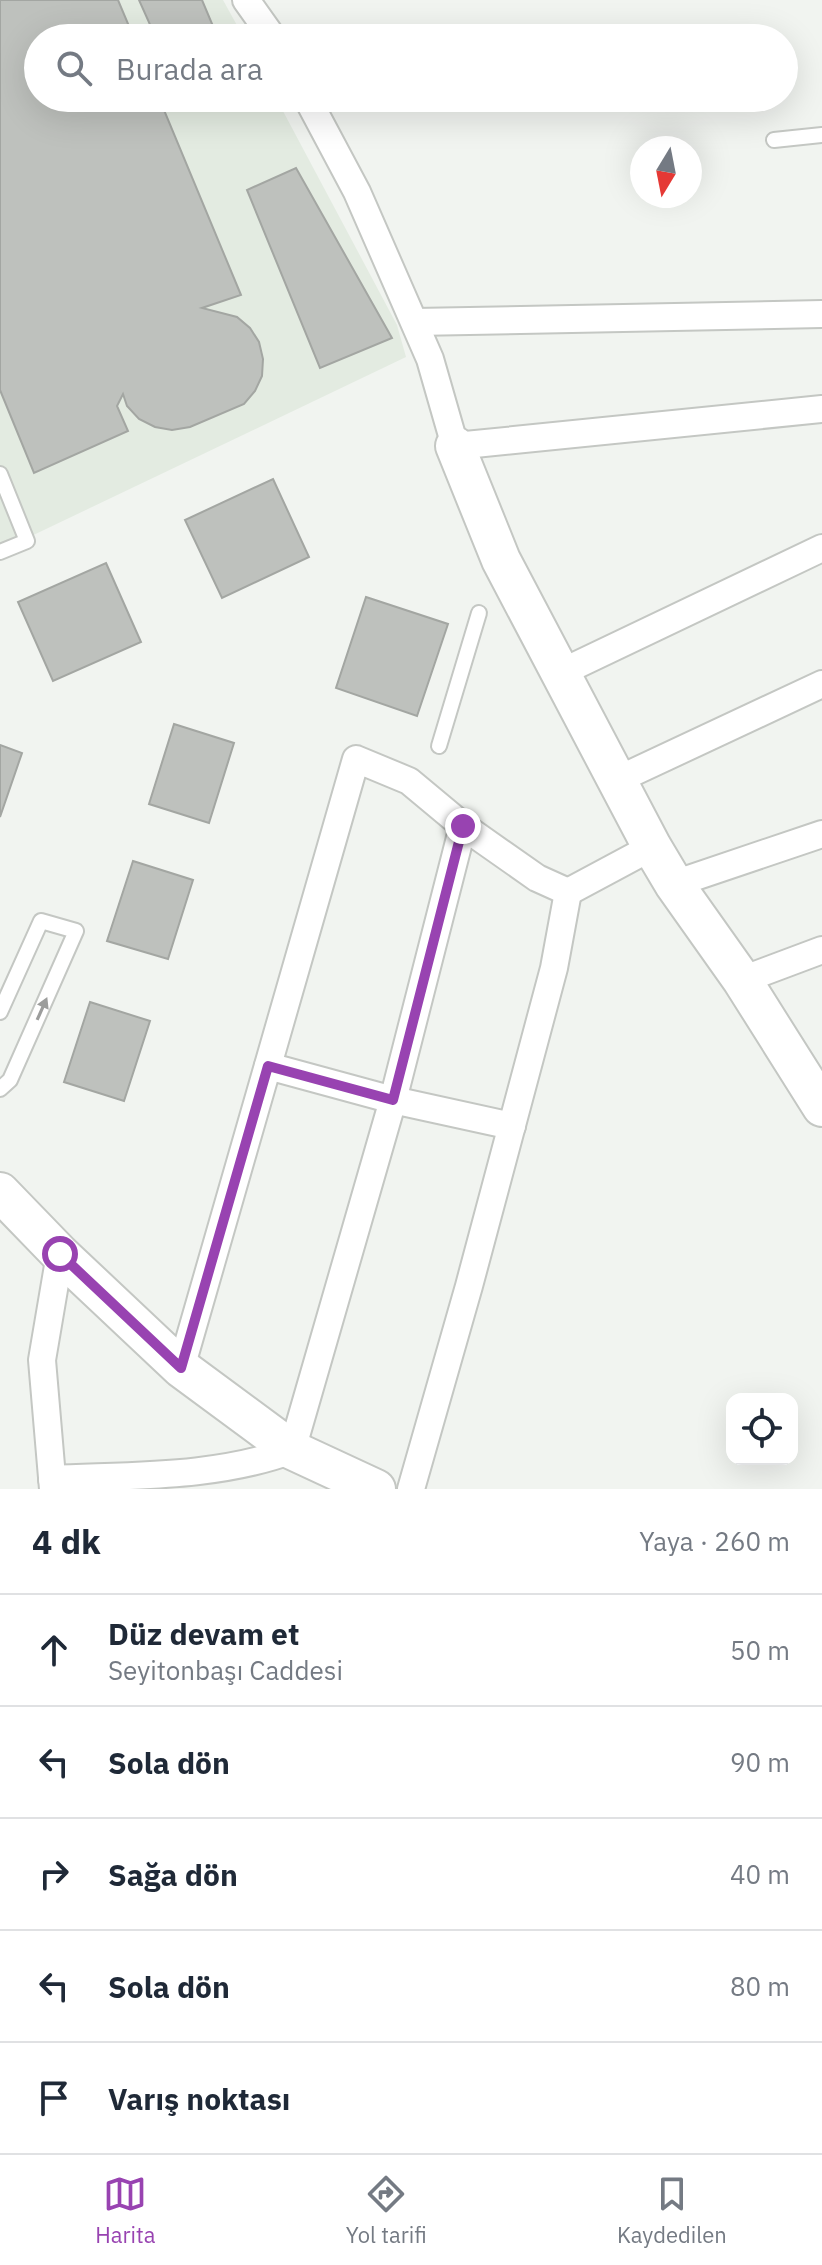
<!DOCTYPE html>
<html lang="tr">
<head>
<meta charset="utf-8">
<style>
	:root { --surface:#fff; --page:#f6f6f7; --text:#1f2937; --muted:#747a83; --line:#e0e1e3; --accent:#9843b1 }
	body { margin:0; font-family:"IBM Plex Sans",sans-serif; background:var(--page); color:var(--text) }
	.controls { position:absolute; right:24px; bottom:24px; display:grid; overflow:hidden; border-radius:16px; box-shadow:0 8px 32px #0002 }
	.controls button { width:72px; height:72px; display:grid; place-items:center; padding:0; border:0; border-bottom:2px solid var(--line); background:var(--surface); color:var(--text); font:40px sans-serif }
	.compass { position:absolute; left:630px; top:136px; width:72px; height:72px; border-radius:50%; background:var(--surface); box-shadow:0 8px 32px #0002; rotate:190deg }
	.stop { position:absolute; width:24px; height:24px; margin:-18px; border:6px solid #9843b1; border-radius:50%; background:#fff }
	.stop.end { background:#9843b1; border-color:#fff; box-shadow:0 2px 8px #0008 }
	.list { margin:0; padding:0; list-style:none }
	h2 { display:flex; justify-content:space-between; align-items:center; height:104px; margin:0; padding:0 32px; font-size:34px }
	h2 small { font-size:26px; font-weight:400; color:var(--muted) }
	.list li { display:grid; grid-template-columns:52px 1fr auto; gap:24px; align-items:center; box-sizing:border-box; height:112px; padding:0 32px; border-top:2px solid var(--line) }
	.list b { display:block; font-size:30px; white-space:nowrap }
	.list p { margin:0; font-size:26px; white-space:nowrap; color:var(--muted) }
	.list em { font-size:26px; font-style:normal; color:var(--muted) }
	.icon { flex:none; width:44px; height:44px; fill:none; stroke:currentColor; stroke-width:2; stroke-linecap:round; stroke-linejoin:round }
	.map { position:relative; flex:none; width:822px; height:1489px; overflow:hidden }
	.search { position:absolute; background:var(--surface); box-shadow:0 8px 32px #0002; left:24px; right:24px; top:24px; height:88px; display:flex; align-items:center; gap:20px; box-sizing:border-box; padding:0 28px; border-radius:44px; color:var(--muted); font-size:30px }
	.sheet { height:664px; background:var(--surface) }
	nav { display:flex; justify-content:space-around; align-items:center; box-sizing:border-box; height:112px; border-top:2px solid var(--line); background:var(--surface); font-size:22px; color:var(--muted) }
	nav a { display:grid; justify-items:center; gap:4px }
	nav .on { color:var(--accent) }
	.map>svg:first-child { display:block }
	.built { fill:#e3ebe1 }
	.building { fill:#bec1bd; stroke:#a3a6a2; stroke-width:2 }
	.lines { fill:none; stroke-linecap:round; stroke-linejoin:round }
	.lane-casing { stroke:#c4c7c3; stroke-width:18 }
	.street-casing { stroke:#c4c7c3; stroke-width:30 }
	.secondary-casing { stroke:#c4c7c3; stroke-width:42 }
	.lane { stroke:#fff; stroke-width:14 }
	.street { stroke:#fff; stroke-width:26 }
	.secondary { stroke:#fff; stroke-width:38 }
	.oneway { fill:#9c9d9c }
	.route { stroke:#9843b1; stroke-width:10 }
</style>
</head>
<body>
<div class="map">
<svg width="822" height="1489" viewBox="0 0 822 1489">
	<rect width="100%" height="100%" fill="#f1f4f0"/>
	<path class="built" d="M0 0H223L244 38H38V98H276L397 325 406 357 0 551Z"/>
	<g class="building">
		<path d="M0 0H118L134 38H38V98H159L241 295 202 308 237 317 250 328 259 342 263 359 262 376 255 391 244 404 190 427 172 430 155 427 139 419 127 406 123 394 117 406 128 431 34 473 0 390Z"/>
		<path d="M139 0H202L218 38H156Z"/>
		<path d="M296 168 392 338 320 368 247 190Z"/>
		<path d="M273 479 309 557 222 598 185 520Z"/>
		<path d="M106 563 141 642 53 681 18 602Z"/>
		<path d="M366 597 448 624 417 716 336 688Z"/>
		<path d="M174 724 234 743 209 823 149 804Z"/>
		<path d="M0 745 22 753 0 817Z"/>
		<path d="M133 861 193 880 168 959 107 941Z"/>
		<path d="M90 1002 150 1021 124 1101 64 1082Z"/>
	</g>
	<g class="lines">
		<g class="lane-casing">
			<g id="lane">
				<path d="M774 140 822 135"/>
				<path d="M0 474 27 541 0 552"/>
				<path d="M439 746 479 613"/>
				<path d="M0 1012 41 921 76 931 10 1080 0 1089"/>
			</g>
		</g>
		<g class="street-casing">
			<g id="street">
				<path d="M246 0 273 38"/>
				<path d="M307 98 357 192 430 359 455 446 822 409"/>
				<path d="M415 322 822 314"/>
				<path d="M560 673 822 548"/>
				<path d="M617 780 822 684"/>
				<path d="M674 884 822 834"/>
				<path d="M568 892 652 847"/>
				<path d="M742 980 822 950"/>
				<path d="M268 1066 393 1100 512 1126"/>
				<path d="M181 1368 356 759 409 781 463 826 537 878 568 892"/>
				<path d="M52 1479C132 1475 217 1478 292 1450L393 1100 463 826"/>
				<path d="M53 1489 42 1360 60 1254"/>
				<path d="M411 1489 469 1286 554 968 568 892"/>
			</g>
		</g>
		<g class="secondary-casing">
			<g id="secondary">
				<path d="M455 446 501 560 652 847 674 884 742 980 822 1107"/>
				<path d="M0 1192 60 1254 181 1368 292 1450 376 1489"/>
			</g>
		</g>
		<use href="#lane" class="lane"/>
		<use href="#street" class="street"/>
		<use href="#secondary" class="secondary"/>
	</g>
	<defs><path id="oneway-solid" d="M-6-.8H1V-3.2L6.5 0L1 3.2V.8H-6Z" transform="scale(2)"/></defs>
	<use class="oneway" href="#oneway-solid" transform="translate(42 1009) rotate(-66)"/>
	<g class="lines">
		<path class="route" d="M60 1254 181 1368 268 1066 393 1100 463 826"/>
	</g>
</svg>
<div class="controls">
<button><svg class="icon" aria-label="locate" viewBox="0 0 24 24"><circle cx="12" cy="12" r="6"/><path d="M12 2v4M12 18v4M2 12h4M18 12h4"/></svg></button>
</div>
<svg class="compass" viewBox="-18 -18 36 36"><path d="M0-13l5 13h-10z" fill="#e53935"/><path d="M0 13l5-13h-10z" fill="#747a83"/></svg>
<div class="stop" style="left:60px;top:1254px"></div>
<div class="stop end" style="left:463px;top:826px"></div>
<div class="search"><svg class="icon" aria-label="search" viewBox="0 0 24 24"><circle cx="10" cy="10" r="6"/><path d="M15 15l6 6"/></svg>Burada ara</div>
</div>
<section class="sheet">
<h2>4 dk<small>Yaya · 260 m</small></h2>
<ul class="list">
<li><svg class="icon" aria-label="ahead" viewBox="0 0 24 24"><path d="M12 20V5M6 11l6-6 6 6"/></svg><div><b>Düz devam et</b><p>Seyitonbaşı Caddesi</p></div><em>50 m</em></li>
<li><svg class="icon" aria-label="left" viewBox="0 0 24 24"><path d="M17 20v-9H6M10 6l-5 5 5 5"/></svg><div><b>Sola dön</b></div><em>90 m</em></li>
<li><svg class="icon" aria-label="right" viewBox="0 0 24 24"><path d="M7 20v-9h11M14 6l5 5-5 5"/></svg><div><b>Sağa dön</b></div><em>40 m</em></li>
<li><svg class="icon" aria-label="left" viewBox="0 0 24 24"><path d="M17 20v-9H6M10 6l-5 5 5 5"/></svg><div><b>Sola dön</b></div><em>80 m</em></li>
<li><svg class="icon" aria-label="arrive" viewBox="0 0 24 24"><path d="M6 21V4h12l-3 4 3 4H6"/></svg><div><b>Varış noktası</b></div></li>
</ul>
</section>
<nav>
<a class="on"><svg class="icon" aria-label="map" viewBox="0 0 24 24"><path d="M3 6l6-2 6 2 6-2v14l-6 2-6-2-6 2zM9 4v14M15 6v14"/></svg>Harita</a>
<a><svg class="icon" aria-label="directions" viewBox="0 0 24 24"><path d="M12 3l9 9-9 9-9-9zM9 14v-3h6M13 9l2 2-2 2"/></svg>Yol tarifi</a>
<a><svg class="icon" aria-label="saved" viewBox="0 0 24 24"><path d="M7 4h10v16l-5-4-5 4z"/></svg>Kaydedilen</a>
</nav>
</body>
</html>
